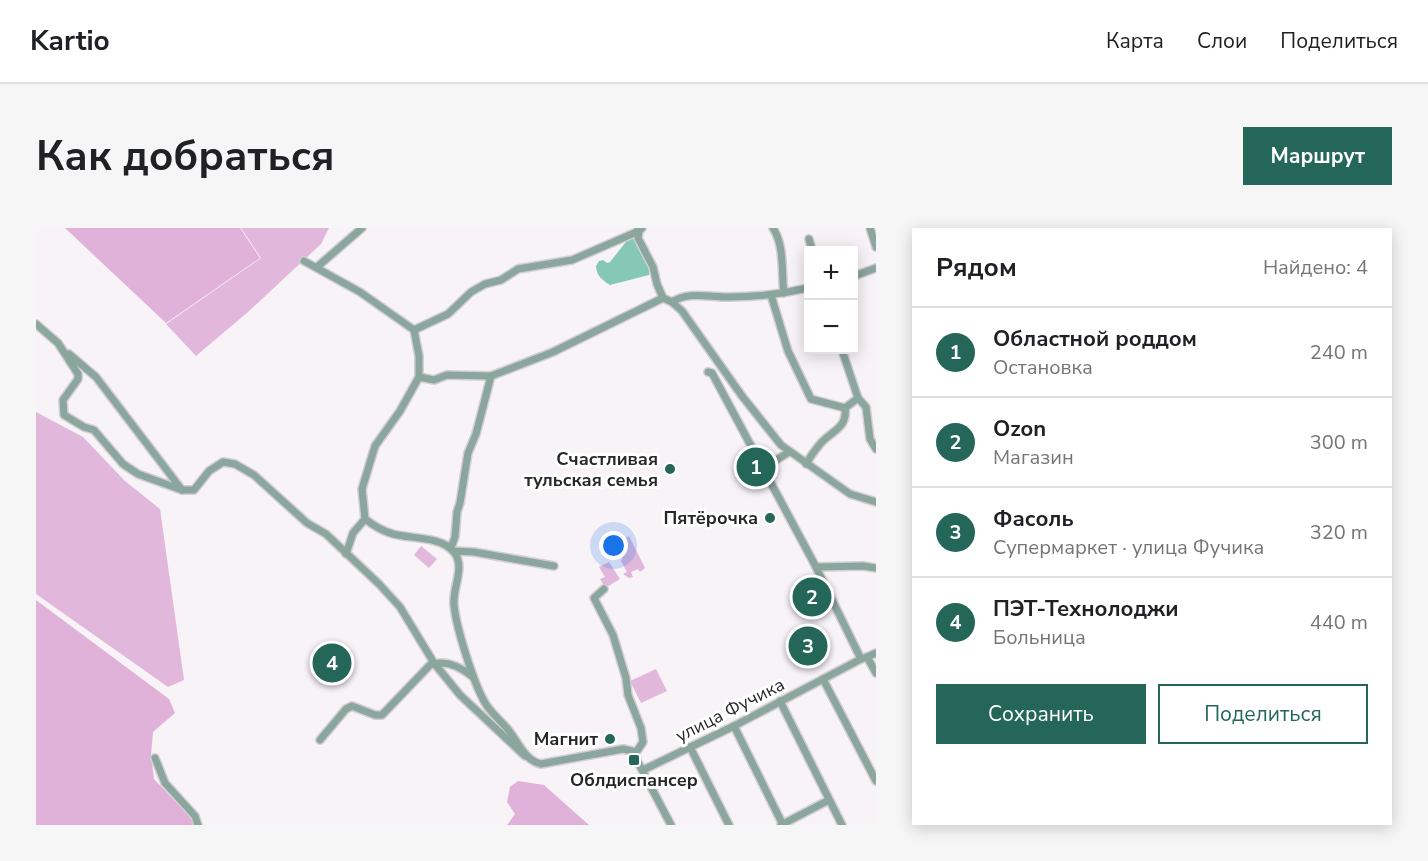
<!DOCTYPE html>
<html lang="ru">
<head>
<meta charset="utf-8">
<style>
	:root { --surface:#fff; --page:#f6f6f6; --text:#202124; --muted:#757577; --line:#e0e0e0; --accent:#246758 }
	body { margin:0; font-family:"Nunito Sans",sans-serif; background:var(--page); color:var(--text) }
	.controls { position:absolute; right:18px; top:18px; display:grid; overflow:hidden; border-radius:0px; box-shadow:0 3px 15px #0003 }
	.controls button { width:54px; height:54px; display:grid; place-items:center; padding:0; border:0; border-bottom:2px solid var(--line); background:var(--surface); color:var(--text); font:30px sans-serif }
	.you { position:absolute; left:578px; top:318px; width:21px; height:21px; margin:-15px; border:4px solid #fff; border-radius:50%; background:#1a73e8; box-shadow:0 0 0 9px #1a73e833 }
	.badge { display:grid; place-items:center; width:39px; height:39px; border-radius:50%; background:var(--accent); color:#fff; font-size:20px; font-weight:700 }
	.pin { position:absolute; translate:-50% -50%; border:3px solid #fff; box-shadow:0 2px 6px #0006 }
	.list { margin:0; padding:0; list-style:none }
	h2 { display:flex; justify-content:space-between; align-items:center; height:78px; margin:0; padding:0 24px; font-size:26px }
	h2 small { font-size:20px; font-weight:400; color:var(--muted) }
	.list li { display:grid; grid-template-columns:39px 1fr auto; gap:18px; align-items:center; box-sizing:border-box; height:90px; padding:0 24px; border-top:2px solid var(--line) }
	.list b { display:block; font-size:22px; white-space:nowrap }
	.list p { margin:0; font-size:20px; white-space:nowrap; color:var(--muted) }
	.list em { font-size:20px; font-style:normal; color:var(--muted) }
	.actions { display:flex; gap:12px; padding:18px 24px }
	.actions a { flex:1; padding:14px 0; border:2px solid var(--accent); border-radius:0px; text-align:center; font-size:21px; color:var(--accent) }
	.actions .main { background:var(--accent); color:#fff }
	.map { position:relative; flex:none; width:840px; height:597px; overflow:hidden; border-radius:0px }
	header { display:flex; align-items:center; gap:36px; box-sizing:border-box; height:84px; padding:0 30px; background:var(--surface); border-bottom:2px solid var(--line) }
	header strong { font-size:28px }
	nav { display:flex; gap:33px; margin-inline-start:auto; font-size:21px }
	.intro { display:flex; align-items:center; justify-content:space-between; box-sizing:border-box; height:144px; padding:0 36px }
	h1 { margin:0; font-size:42px }
	.button { padding:15px 27px; border-radius:0px; background:var(--accent); color:#fff; font-size:21px; font-weight:700 }
	main { display:flex; gap:36px; padding:0 36px }
	aside { flex:1; background:var(--surface); border-radius:0px; box-shadow:0 3px 15px #0003 }
	.map>svg:first-child { display:block }
	.green { fill:#e1b8db }
	.forest { fill:#e0b2da }
	.water { fill:#85c8b6 }
	.lines { fill:none; stroke-linecap:round; stroke-linejoin:round }
	.minor-casing { stroke:#d3ced2; stroke-width:10 }
	.minor { stroke:#8aa69d; stroke-width:7 }
	.poi-dot { fill:#246758; stroke:#fff; stroke-width:2 }
	.labels { text-anchor:middle; stroke-width:6; stroke-linejoin:round; paint-order:stroke }
	.poi-label { font-size:18px; font-weight:bold; fill:#282728; stroke:#fff; text-anchor:end }
	.street-label { font-size:18px; fill:#282728; stroke:#fff }
</style>
</head>
<body>
<header>
<strong>Kartio</strong>
<nav><a>Карта</a><a>Слои</a><a>Поделиться</a></nav>
</header>
<div class="intro"><h1>Как добраться</h1><a class="button">Маршрут</a></div>
<main>
<div class="map">
<svg width="840" height="597" viewBox="0 0 840 597">
	<rect width="100%" height="100%" fill="#f8f3f7"/>
	<g class="green">
		<path d="M205 0H293L285 16 212 84 160 128 130 96 225 30Z"/>
		<path d="M0 184 47 209 89 253 124 281 148 452 132 459 0 366Z"/>
		<path d="M593 308 609 340 604 344 602 341 595 344 597 349 593 350 587 346 591 344 585 333 590 321 584 316 586 312Z"/>
		<path d="M385 318 401 331 393 340 378 327Z"/>
		<path d="M573 334 584 351 569 360 564 351 569 349 563 339Z"/>
		<path d="M620 441 631 463 605 475 594 453Z"/>
	</g>
	<g class="forest">
		<path d="M29 0H204L224 30 130 95Z"/>
		<path d="M0 372 133 471 139 485 117 504 115 527 118 551 155 590 158 597H0Z"/>
		<path d="M482 553 508 557 553 597H471L479 586 471 574 474 559Z"/>
	</g>
	<path class="water" d="M593 10 598 11C606 20 614 34 613 47L574 57C567 53 560 47 560 38L563 33 567 32 571 35 574 34Z"/>
	<g class="lines">
		<g class="minor-casing">
			<g id="minor">
				<path d="M606 0 603 3 602 10 617 39 621 56 627 70 636 74 646 83 706 168 745 217 814 266 840 274"/>
				<path d="M737 0C749 19 745 43 748 65"/>
				<path d="M834 0 840 19"/>
				<path d="M773 11 776 22"/>
				<path d="M268 33 324 64 378 102 383 128V149L364 183 339 218 326 261 329 291C338 298 346 303 357 306 375 311 405 308 418 324 430 339 416 360 418 377 420 399 437 453 448 473 454 485 466 493 474 504 483 516 490 533 505 536L587 521 596 523 635 597"/>
				<path d="M281 39 326 0"/>
				<path d="M818 48 840 40"/>
				<path d="M735 67 752 123 775 171 809 180 822 170"/>
				<path d="M636 74C653 63 672 69 692 69 719 69 746 66 772 60"/>
				<path d="M0 96 22 115 42 146V151L27 172 28 187 48 199 58 202 87 236 102 246 146 262H158L173 243 187 234 199 236 218 247 271 295 290 306 343 356 364 379 398 435 424 467 489 528"/>
				<path d="M378 102 412 86 435 64 449 56 465 52 482 41 536 32 603 3 602 0"/>
				<path d="M806 122 822 170 830 179 834 211 840 221"/>
				<path d="M33 126 60 149 146 262"/>
				<path d="M672 144 676 145 780 339 825 431"/>
				<path d="M383 149 398 152 411 147 455 148 517 124 627 70"/>
				<path d="M770 236C774 229 779 222 784 216 795 203 812 200 809 180"/>
				<path d="M726 241 753 224"/>
				<path d="M412 319 416 317 419 309 421 284 424 275 432 225 440 206 455 148"/>
				<path d="M417 323 438 324 518 338"/>
				<path d="M310 326 317 305 329 291"/>
				<path d="M780 339 827 338 840 340"/>
				<path d="M568 361 558 370 577 407 590 450 592 467 605 500 607 514 599 526"/>
				<path d="M831 429 840 425"/>
				<path d="M787 451 840 553"/>
				<path d="M744 473 806 597"/>
				<path d="M698 498 747 597"/>
				<path d="M284 512 310 481 316 478 339 487H346L394 437C410 431 425 439 437 449"/>
				<path d="M654 519 693 597"/>
				<path d="M119 530 129 555 159 588 162 597"/>
				<path d="M607 542 698 498 825 431 831 429 840 445"/>
				<path d="M745 597 793 572"/>
			</g>
		</g>
		<use href="#minor" class="minor"/>
	</g>
	<g class="poi-dot">
		<circle cx="634" cy="241" r="6"/>
		<circle cx="734" cy="290" r="6"/>
		<circle cx="574" cy="511" r="6"/>
		<rect x="592" y="526" width="12" height="12" rx="3"/>
	</g>
	<g class="labels">
		<g class="poi-label">
			<text x="622" y="237">Счастливая<tspan x="622" dy="21">тульская семья</tspan></text>
			<text x="722" y="296">Пятёрочка</text>
			<text x="562" y="517">Магнит</text>
			<text x="598" y="558" text-anchor="middle">Облдиспансер</text>
		</g>
		<g class="street-label">
			<text transform="translate(694 482) rotate(-27)" y="6">улица Фучика</text>
		</g>
	</g>
</svg>
<div class="controls">
<button>+</button>
<button>−</button>
</div>
<div class="you"></div>
<div class="pin badge" style="left:720px;top:239px">1</div>
<div class="pin badge" style="left:776px;top:369px">2</div>
<div class="pin badge" style="left:772px;top:418px">3</div>
<div class="pin badge" style="left:296px;top:435px">4</div>
</div>
<aside>
<h2>Рядом<small>Найдено: 4</small></h2>
<ul class="list">
<li><span class="badge">1</span><div><b>Областной роддом</b><p>Остановка</p></div><em>240 m</em></li>
<li><span class="badge">2</span><div><b>Ozon</b><p>Магазин</p></div><em>300 m</em></li>
<li><span class="badge">3</span><div><b>Фасоль</b><p>Супермаркет · улица Фучика</p></div><em>320 m</em></li>
<li><span class="badge">4</span><div><b>ПЭТ-Технолоджи</b><p>Больница</p></div><em>440 m</em></li>
</ul>
<div class="actions"><a class="main">Сохранить</a><a>Поделиться</a></div>
</aside>
</main>
</body>
</html>
